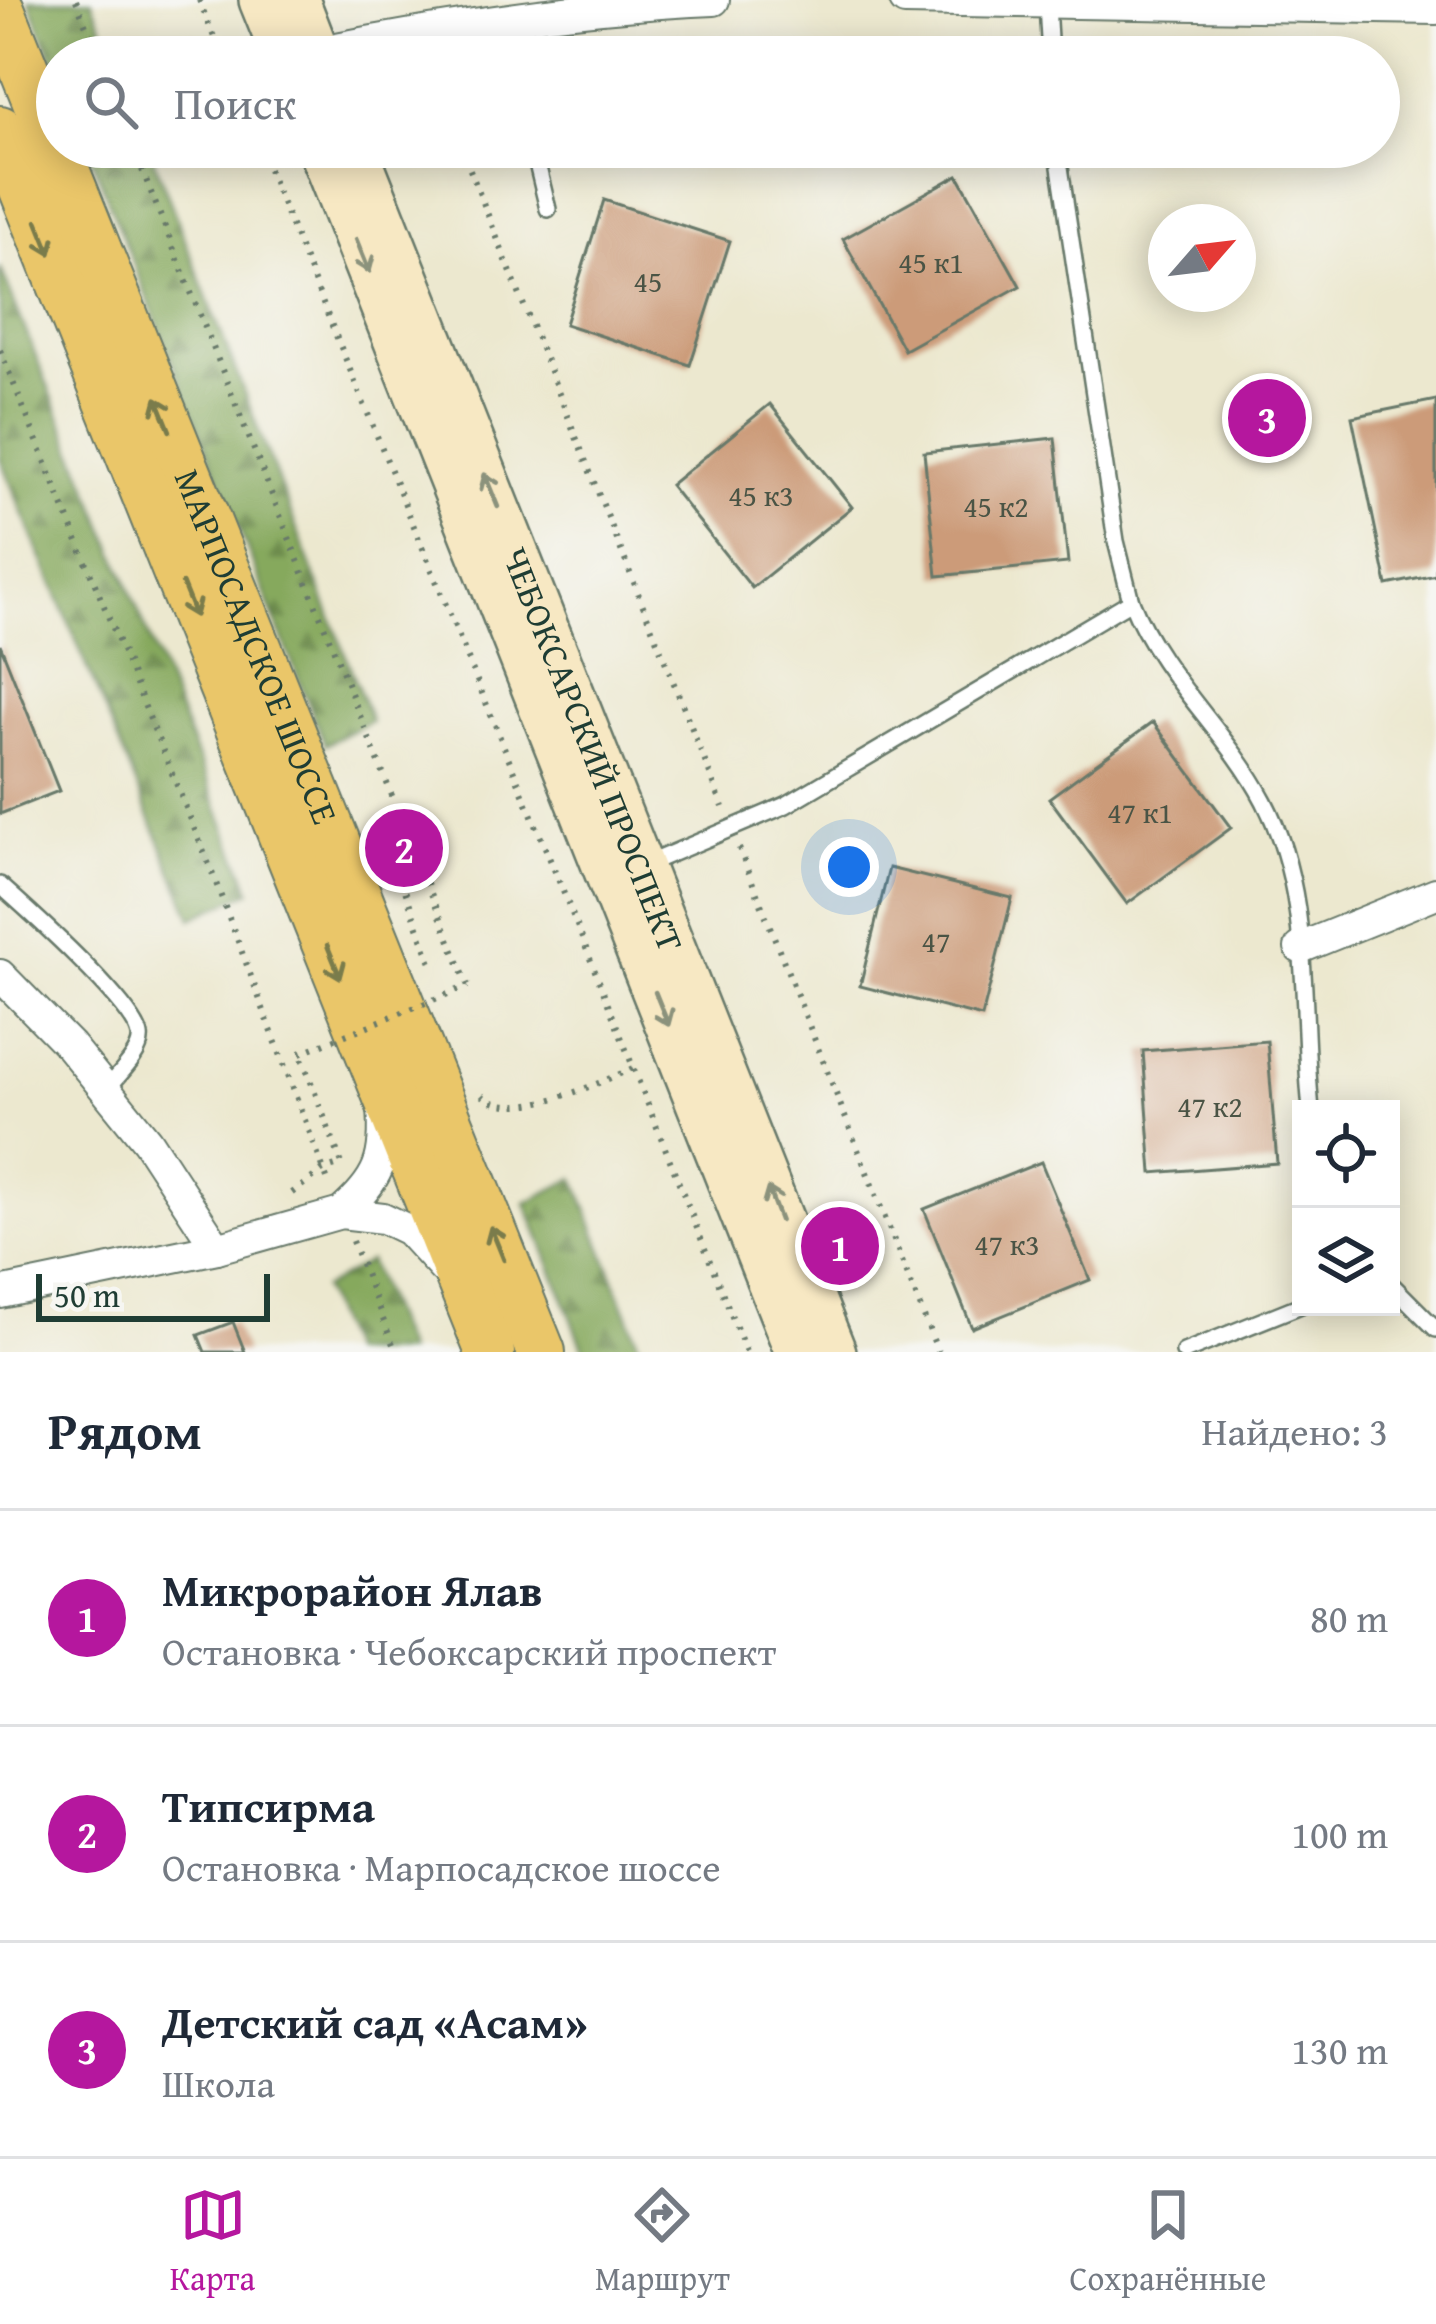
<!DOCTYPE html>
<html lang="ru">
<head>
<meta charset="utf-8">
<style>
	:root { --surface:#fff; --page:#f2f2f3; --text:#1f2937; --muted:#747a83; --line:#e0e1e3; --accent:#b5179e }
	body { margin:0; font-family:"Gentium Book Plus",serif; background:var(--page); color:var(--text) }
	.controls { position:absolute; right:36px; bottom:36px; display:grid; overflow:hidden; border-radius:0px; box-shadow:0 6px 30px #0003 }
	.controls button { width:108px; height:108px; display:grid; place-items:center; padding:0; border:0; border-bottom:3px solid var(--line); background:var(--surface); color:var(--text); font:60px sans-serif }
	.compass { position:absolute; left:1148px; top:204px; width:108px; height:108px; border-radius:50%; background:var(--surface); box-shadow:0 6px 30px #0003; rotate:62deg }
	.scale { position:absolute; left:36px; bottom:30px; width:234px; box-sizing:border-box; padding-left:12px; border:6px solid #1f3d34; border-top:0; font-size:33px; line-height:42px; white-space:nowrap; color:#1f3d34; -webkit-text-stroke:9px #f6f6f2; paint-order:stroke }
	.you { position:absolute; left:849px; top:867px; width:42px; height:42px; margin:-30px; border:9px solid #fff; border-radius:50%; background:#1a73e8; box-shadow:0 0 0 18px #1a73e833 }
	.badge { display:grid; place-items:center; width:78px; height:78px; border-radius:50%; background:var(--accent); color:#fff; font-size:39px; font-weight:700 }
	.pin { position:absolute; translate:-50% -50%; border:6px solid #fff; box-shadow:0 3px 12px #0006 }
	.list { margin:0; padding:0; list-style:none }
	h2 { display:flex; justify-content:space-between; align-items:center; height:156px; margin:0; padding:0 48px; font-size:51px }
	h2 small { font-size:39px; font-weight:400; color:var(--muted) }
	.list li { display:grid; grid-template-columns:78px 1fr auto; gap:36px; align-items:center; box-sizing:border-box; height:216px; padding:0 48px; border-top:3px solid var(--line) }
	.list b { display:block; font-size:45px; white-space:nowrap }
	.list p { margin:0; font-size:39px; white-space:nowrap; color:var(--muted) }
	.list em { font-size:39px; font-style:normal; color:var(--muted) }
	.icon { flex:none; width:66px; height:66px; fill:none; stroke:currentColor; stroke-width:2; stroke-linecap:round; stroke-linejoin:round }
	.map { position:relative; flex:none; width:1436px; height:1352px; overflow:hidden }
	.search { position:absolute; background:var(--surface); box-shadow:0 6px 30px #0003; left:36px; right:36px; top:36px; height:132px; display:flex; align-items:center; gap:30px; box-sizing:border-box; padding:0 42px; border-radius:66px; color:var(--muted); font-size:45px }
	.sheet { height:804px; background:var(--surface) }
	nav { display:flex; justify-content:space-around; align-items:center; box-sizing:border-box; height:168px; border-top:3px solid var(--line); background:var(--surface); font-size:33px; color:var(--muted) }
	nav a { display:grid; justify-items:center; gap:6px }
	nav .on { color:var(--accent) }
	.map>svg:first-child { display:block }
	.forest { fill:url(#forest-firs); stroke:#527348; stroke-width:3 }
	.building { fill:#cc9b79 }
	.lines { fill:none; stroke-linecap:round; stroke-linejoin:round }
	.lane-casing { stroke:#67796a; stroke-width:20 }
	.street-casing { stroke:#67796a; stroke-width:34 }
	.secondary-casing { stroke:#67796a; stroke-width:50 }
	.primary-casing { stroke:#67796a; stroke-width:52 }
	.path { stroke:#67796a; stroke-width:6; stroke-dasharray:3 9; stroke-linecap:butt }
	.lane { stroke:#fff; stroke-width:15 }
	.street { stroke:#fff; stroke-width:30 }
	.secondary { stroke:#f7e8c3; stroke-width:45 }
	.primary { stroke:#eac669; stroke-width:48 }
	.path-bridge { stroke:#67796a; stroke-width:6; stroke-dasharray:3 9; stroke-linecap:butt }
	.oneway { stroke:#7a7b4c }
	.oneway2 { stroke:#8b927c }
	.labels { text-anchor:middle; stroke-width:12; stroke-linejoin:round; paint-order:stroke }
	.number-label { font-size:30px; fill:#4a5445 }
	.street-label { font-size:36px; fill:#1f3d34; stroke:#f6f6f2 }
</style>
</head>
<body>
<div class="map">
<svg width="1436" height="1352" viewBox="0 0 1436 1352">
	<defs>
		<pattern id="forest-firs" width="22" height="20" patternUnits="userSpaceOnUse" patternTransform="scale(3)"><rect width="22" height="20" fill="#86a95d"/><path d="M5 1l3.5 6h-7zM16 11l3.5 6h-7z" fill="#6d8b4e"/></pattern>
	</defs>
	<rect width="100%" height="100%" fill="#f6f6f2"/>
	<filter id="ink" filterUnits="userSpaceOnUse"><feTurbulence type="fractalNoise" baseFrequency=".00833" numOctaves="2"/><feDisplacementMap in="SourceGraphic" scale="24" xChannelSelector="R" yChannelSelector="G"/><feConvolveMatrix kernelMatrix="1 2 1 2 8 2 1 2 1" color-interpolation-filters="sRGB"/></filter>
	<filter id="wash" filterUnits="userSpaceOnUse"><feTurbulence type="fractalNoise" baseFrequency=".004" numOctaves="4" result="noise"/><feDisplacementMap in="SourceGraphic" scale="48" xChannelSelector="R" yChannelSelector="G"/><feGaussianBlur stdDeviation="2.7" result="paint"/><feColorMatrix in="noise" values="0 0 0 0 0 0 0 0 0 0 0 0 0 0 0 0 0 1.4 0 .05"/><feComposite in="paint" operator="in"/></filter>
	<g filter="url(#wash)">
		<rect width="100%" height="100%" fill="#ece8cf"/>
		<g class="forest">
			<path d="M29 0H92L114 57H57V71Z"/>
			<path d="M87 147H149L371 721 325 745Z"/>
			<path d="M0 267 251 891 192 918 0 458Z"/>
			<path d="M575 1178 642 1352H585L526 1203Z"/>
			<path d="M369 1261 406 1352H348L322 1289Z"/>
		</g>
		<g id="blocks">
			<g class="building">
				<path d="M958 175 1020 286 904 350 843 239Z"/>
				<path d="M604 200 730 241 690 365 565 324Z"/>
				<path d="M1436 400V575L1387 585 1352 417Z"/>
				<path d="M770 404 852 507 752 588 670 485Z"/>
				<path d="M1055 438 1068 563 937 576 924 452Z"/>
				<path d="M0 644 59 791 0 814Z"/>
				<path d="M1153 722 1231 828 1127 904 1049 798Z"/>
				<path d="M889 868 1012 898 982 1017 860 986Z"/>
				<path d="M1267 1041 1277 1163 1152 1173 1143 1051Z"/>
				<path d="M1041 1162 1090 1280 972 1328 924 1209Z"/>
				<path d="M233 1322 245 1352H205L198 1335Z"/>
			</g>
		</g>
	</g>
	<g filter="url(#ink)">
		<use href="#blocks" fill-opacity="0" stroke="#67796a" stroke-width="3"/>
		<g class="lines">
			<g class="lane-casing">
				<g id="lane">
					<path d="M1047 4 1050 57"/>
					<path d="M533 147 548 209"/>
					<path d="M1057 147 1116 541 1131 601"/>
					<path d="M647 864 786 805 1131 601C1162 678 1226 729 1264 801 1313 895 1300 1007 1311 1109"/>
					<path d="M0 885C27 909 135 1005 140 1036 143 1053 116 1077 106 1090"/>
					<path d="M1391 1284 1436 1329"/>
					<path d="M1184 1352 1301 1305"/>
				</g>
			</g>
			<g class="street-casing">
				<g id="street">
					<path d="M905 0 1436 9"/>
					<path d="M316 52C448 25 579 6 714 0"/>
					<path d="M1300 948 1436 893"/>
					<path d="M0 975 70 1046 147 1141 217 1248"/>
					<path d="M341 1213C379 1180 387 1159 383 1109"/>
					<path d="M0 1293 217 1248 341 1213 383 1218 408 1230 444 1269"/>
				</g>
			</g>
			<g class="secondary-casing">
				<g id="secondary">
					<path d="M262 0 285 57"/>
					<path d="M296 0 318 57"/>
					<path d="M320 147 798 1352"/>
					<path id="s1" d="M354 147 833 1352"/>
				</g>
			</g>
			<g class="primary-casing">
				<g id="primary">
					<path id="s2" d="M0 9 541 1352"/>
					<path d="M0 130 490 1352"/>
				</g>
			</g>
			<g class="path">
				<path d="M76 0 98 57"/>
				<path d="M199 0 222 57"/>
				<path d="M133 147 468 986"/>
				<path d="M259 147 578 928 746 1352"/>
				<path d="M461 147 723 807"/>
				<path d="M0 350 210 867 329 1184"/>
				<path d="M739 848 938 1352"/>
				<path d="M422 870 401 879 432 966"/>
				<path d="M482 1095C511 1124 600 1083 633 1068"/>
				<path d="M292 1193 323 1170 342 1164 300 1053"/>
				<path d="M352 1241 396 1352"/>
			</g>
			<use href="#lane" class="lane"/>
			<use href="#street" class="street"/>
			<use href="#secondary" class="secondary"/>
			<use href="#primary" class="primary"/>
			<path class="path-bridge" d="M300 1053 468 986"/>
		</g>
		<defs><path id="oneway-shaft" d="M-6 0H5M1.5-3L5.5 0L1.5 3" fill="none" stroke-width="1.6" stroke-linecap="round" stroke-linejoin="round" transform="scale(3)"/></defs>
		<g class="oneway">
			<use href="#oneway-shaft" transform="translate(44 238) rotate(68)"/>
			<use href="#oneway-shaft" transform="translate(163 414) rotate(-112)"/>
			<use href="#oneway-shaft" transform="translate(189 600) rotate(68)"/>
			<use href="#oneway-shaft" transform="translate(334 962) rotate(68)"/>
			<use href="#oneway-shaft" transform="translate(497 1243) rotate(-112)"/>
		</g>
		<g class="oneway2">
			<use href="#oneway-shaft" transform="translate(363 256) rotate(68)"/>
			<use href="#oneway-shaft" transform="translate(491 490) rotate(-112)"/>
			<use href="#oneway-shaft" transform="translate(662 1009) rotate(68)"/>
			<use href="#oneway-shaft" transform="translate(774 1204) rotate(-111)"/>
		</g>
	</g>
	<g class="labels">
		<g class="number-label">
			<text x="931" y="273">45 к1</text>
			<text x="648" y="292">45</text>
			<text x="761" y="506">45 к3</text>
			<text x="996" y="517">45 к2</text>
			<text x="1140" y="823">47 к1</text>
			<text x="936" y="952">47</text>
			<text x="1210" y="1117">47 к2</text>
			<text x="1007" y="1255">47 к3</text>
		</g>
		<g class="street-label">
			<text dy="13" stroke="none"><textPath href="#s2" startOffset="687">МАРПОСАДСКОЕ ШОССЕ</textPath></text>
			<text dy="13" stroke="none"><textPath href="#s1" startOffset="648">ЧЕБОКСАРСКИЙ ПРОСПЕКТ</textPath></text>
		</g>
	</g>
</svg>
<div class="controls">
<button><svg class="icon" aria-label="locate" viewBox="0 0 24 24"><circle cx="12" cy="12" r="6"/><path d="M12 2v4M12 18v4M2 12h4M18 12h4"/></svg></button>
<button><svg class="icon" aria-label="layers" viewBox="0 0 24 24"><path d="M12 4l9 5-9 5-9-5zM3 14l9 5 9-5"/></svg></button>
</div>
<svg class="compass" viewBox="-18 -18 36 36"><path d="M0-13l5 13h-10z" fill="#e53935"/><path d="M0 13l5-13h-10z" fill="#747a83"/></svg>
<div class="scale">50 m</div>
<div class="you"></div>
<div class="pin badge" style="left:840px;top:1246px">1</div>
<div class="pin badge" style="left:404px;top:848px">2</div>
<div class="pin badge" style="left:1267px;top:418px">3</div>
<div class="search"><svg class="icon" aria-label="search" viewBox="0 0 24 24"><circle cx="10" cy="10" r="6"/><path d="M15 15l6 6"/></svg>Поиск</div>
</div>
<section class="sheet">
<h2>Рядом<small>Найдено: 3</small></h2>
<ul class="list">
<li><span class="badge">1</span><div><b>Микрорайон Ялав</b><p>Остановка · Чебоксарский проспект</p></div><em>80 m</em></li>
<li><span class="badge">2</span><div><b>Типсирма</b><p>Остановка · Марпосадское шоссе</p></div><em>100 m</em></li>
<li><span class="badge">3</span><div><b>Детский сад «Асам»</b><p>Школа</p></div><em>130 m</em></li>
</ul>
</section>
<nav>
<a class="on"><svg class="icon" aria-label="map" viewBox="0 0 24 24"><path d="M3 6l6-2 6 2 6-2v14l-6 2-6-2-6 2zM9 4v14M15 6v14"/></svg>Карта</a>
<a><svg class="icon" aria-label="directions" viewBox="0 0 24 24"><path d="M12 3l9 9-9 9-9-9zM9 14v-3h6M13 9l2 2-2 2"/></svg>Маршрут</a>
<a><svg class="icon" aria-label="saved" viewBox="0 0 24 24"><path d="M7 4h10v16l-5-4-5 4z"/></svg>Сохранённые</a>
</nav>
</body>
</html>
